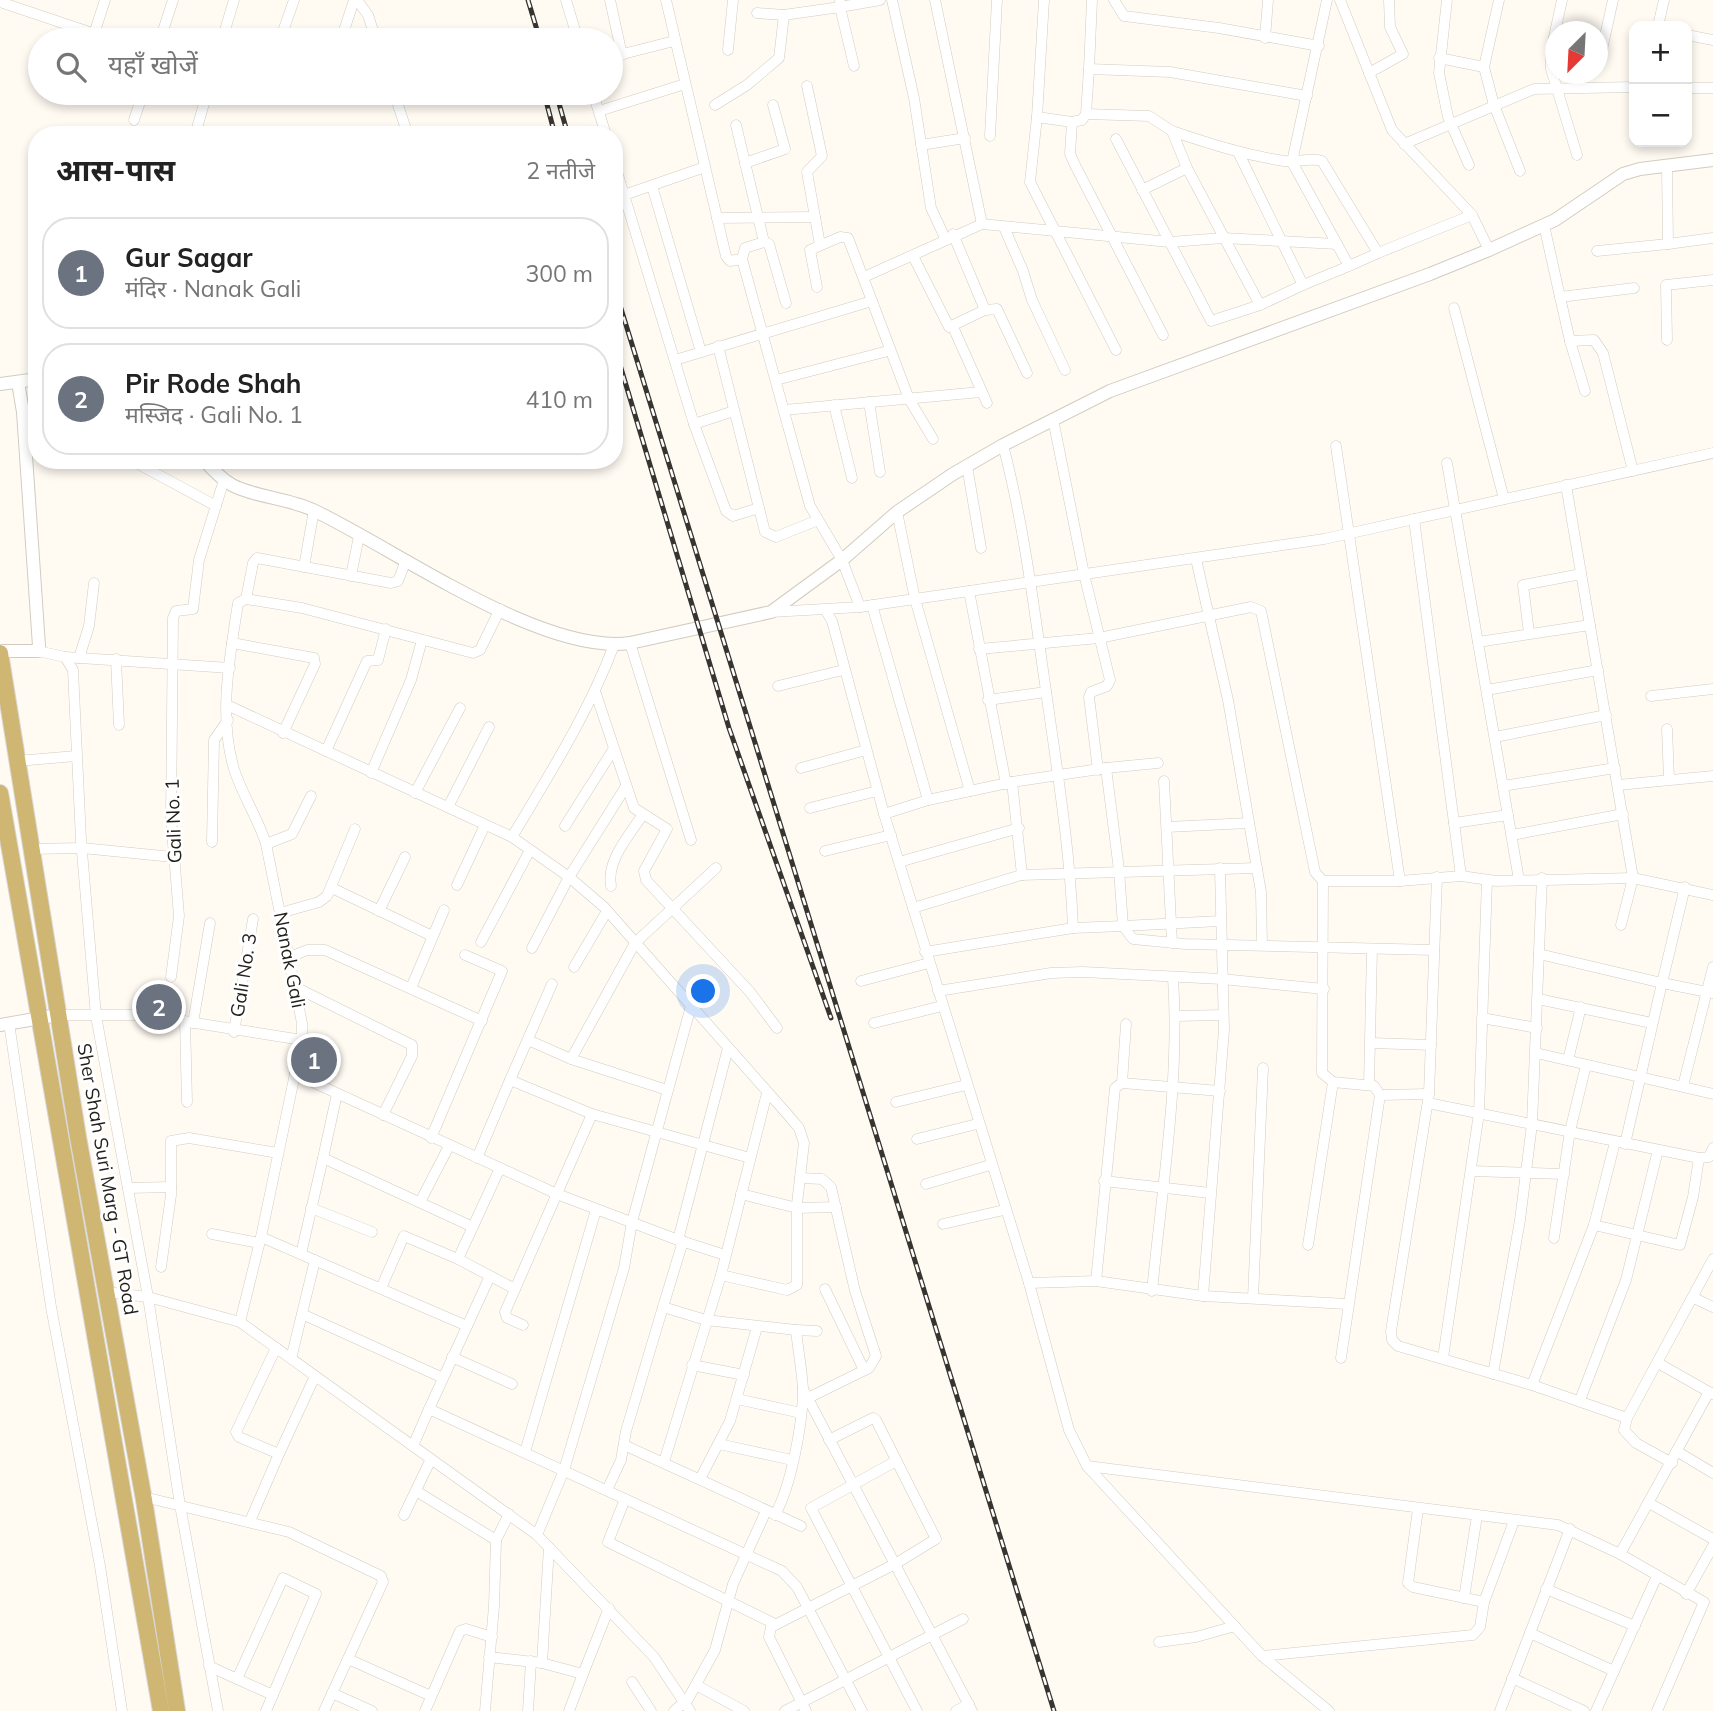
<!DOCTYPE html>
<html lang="hi">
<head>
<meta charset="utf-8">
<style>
	:root { --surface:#fff; --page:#f2f2f2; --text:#222; --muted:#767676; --line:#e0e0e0; --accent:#4b77ea }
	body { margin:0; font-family:Mulish,"Noto Sans Devanagari",sans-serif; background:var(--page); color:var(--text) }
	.controls { position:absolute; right:21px; top:21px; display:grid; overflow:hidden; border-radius:14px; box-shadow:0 4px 10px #0003 }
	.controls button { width:63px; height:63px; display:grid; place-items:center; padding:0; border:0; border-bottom:2px solid var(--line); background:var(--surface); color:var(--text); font:35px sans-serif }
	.compass { position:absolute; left:1545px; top:21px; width:63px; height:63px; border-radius:50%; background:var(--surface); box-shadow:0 4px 10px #0003; rotate:204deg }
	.you { position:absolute; left:704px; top:992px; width:24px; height:24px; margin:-18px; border:5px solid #fff; border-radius:50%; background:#1a73e8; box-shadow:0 0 0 10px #1a73e833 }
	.badge { display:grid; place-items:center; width:46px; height:46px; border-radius:50%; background:var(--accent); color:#fff; font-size:23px; font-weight:700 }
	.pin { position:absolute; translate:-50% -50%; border:4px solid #fff; box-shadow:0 2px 7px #0006 }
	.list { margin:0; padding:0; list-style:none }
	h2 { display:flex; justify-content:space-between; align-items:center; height:91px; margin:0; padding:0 28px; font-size:30px }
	h2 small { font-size:23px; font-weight:400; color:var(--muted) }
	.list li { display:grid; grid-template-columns:46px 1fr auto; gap:21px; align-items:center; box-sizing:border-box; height:112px; margin:0 14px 14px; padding:0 14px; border:2px solid var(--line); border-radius:28px }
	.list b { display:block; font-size:26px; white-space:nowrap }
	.list p { margin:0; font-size:23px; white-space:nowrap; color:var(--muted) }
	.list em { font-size:23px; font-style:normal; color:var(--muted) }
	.icon { flex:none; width:38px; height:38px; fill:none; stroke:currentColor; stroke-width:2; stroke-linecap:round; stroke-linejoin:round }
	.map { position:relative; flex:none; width:1713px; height:1711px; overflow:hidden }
	.search { position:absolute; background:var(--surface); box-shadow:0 4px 10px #0003; left:28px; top:28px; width:595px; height:77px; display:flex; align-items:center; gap:18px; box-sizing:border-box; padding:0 24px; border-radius:38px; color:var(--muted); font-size:26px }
	.panel { position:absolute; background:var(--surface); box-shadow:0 4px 10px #0003; left:28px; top:126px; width:595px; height:343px; border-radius:28px }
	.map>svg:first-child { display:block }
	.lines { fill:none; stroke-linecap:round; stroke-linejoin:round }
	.minor-casing { stroke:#d2ccc0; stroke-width:11 }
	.tertiary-casing { stroke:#d2ccc0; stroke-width:14 }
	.primary-casing { stroke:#d7d7d6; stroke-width:18 }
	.minor { stroke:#fff; stroke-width:10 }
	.tertiary { stroke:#fff; stroke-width:12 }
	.primary { stroke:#d0b673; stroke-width:16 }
	.rail-casing { stroke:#383530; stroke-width:5 }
	.rail { stroke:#fff; stroke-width:2.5; stroke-dasharray:8; stroke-linecap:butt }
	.labels { text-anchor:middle; stroke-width:6; stroke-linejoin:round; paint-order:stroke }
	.street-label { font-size:19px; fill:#211f1a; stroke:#fff }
</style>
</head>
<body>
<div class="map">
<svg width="1713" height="1711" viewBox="0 0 1713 1711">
	<rect width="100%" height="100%" fill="#fffbf3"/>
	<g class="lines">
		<g class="minor-casing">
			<g id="minor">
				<path d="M357 0 368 15 376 40"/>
				<path d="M566 0 578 40"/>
				<path d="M610 0 622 55"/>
				<path d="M666 0 726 256 730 261 742 259 810 506 842 560 860 607"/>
				<path d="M892 0 914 98 931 208 945 238"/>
				<path d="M935 0 982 224 1170 242 1223 238 1337 244"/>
				<path d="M1044 0 1037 117 1030 182 1116 350"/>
				<path d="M1114 0 1124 16 1219 28 1319 46"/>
				<path d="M1327 0 1292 162 1349 266 1378 253"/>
				<path d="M1340 0 1392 130 1472 215 1489 250"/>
				<path d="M1447 0 1439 73 1448 117 1469 165"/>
				<path d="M1499 0 1484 67 1494 105 1520 171"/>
				<path d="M1562 0 1551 51V69L1577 155"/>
				<path d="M0 2 113 40"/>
				<path d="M840 2V7L880 0"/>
				<path d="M784 15 840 7 854 66"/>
				<path d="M1658 26 1664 0"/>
				<path d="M94 34 105 0"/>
				<path d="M1687 35 1713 40"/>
				<path d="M1265 38 1268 0"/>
				<path d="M160 40 173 0"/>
				<path d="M222 40 234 0"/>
				<path d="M280 40 294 0"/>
				<path d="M341 40 354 0"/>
				<path d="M728 50 733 0"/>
				<path d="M611 57 674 41"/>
				<path d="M1439 58 1484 67"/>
				<path d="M1599 63 1613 0"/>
				<path d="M1089 69 1092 0"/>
				<path d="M1369 73 1403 54 1390 27 1389 0"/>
				<path d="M807 86 822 156 807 172 820 245"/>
				<path d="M1687 88H1713"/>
				<path d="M394 93 408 135"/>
				<path d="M593 93 606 135"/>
				<path d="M715 105 747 85 779 58 784 15 757 13"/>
				<path d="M599 111 685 84"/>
				<path d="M1086 114 1149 116 1172 131"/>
				<path d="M1037 117 1072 122 1070 154 1075 165 1163 335"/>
				<path d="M134 120 143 93"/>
				<path d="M1072 122 1082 120 1086 114 1089 69 1170 72 1307 96"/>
				<path d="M736 125 764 242"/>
				<path d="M195 135 207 93"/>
				<path d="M990 136 997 0"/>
				<path d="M1116 139 1211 321 1260 305 1303 285"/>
				<path d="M1404 144 1534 89 1634 87"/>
				<path d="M921 145 965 138"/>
				<path d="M1239 154 1303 285 1349 266"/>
				<path d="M614 162 694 424 726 511 733 516 759 508"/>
				<path d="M745 163 785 149 773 105"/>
				<path d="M1667 166 1668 244 1713 238"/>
				<path d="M652 186 701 352"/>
				<path d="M1142 190 1187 168"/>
				<path d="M624 195 705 167"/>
				<path d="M717 218 815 217"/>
				<path d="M1544 225 1560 297 1634 288"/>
				<path d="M1004 227 1023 271 1032 300 1065 370"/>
				<path d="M953 234 985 310 997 309 1027 373"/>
				<path d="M1597 251 1668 244"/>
				<path d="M913 256 949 327 985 310"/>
				<path d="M742 259 745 248 764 242 769 244 786 303"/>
				<path d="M864 277 982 224"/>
				<path d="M1560 297 1570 341 1594 340 1603 353 1633 471"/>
				<path d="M872 301 909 399 933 439"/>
				<path d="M1260 305 1187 168 1172 131C1210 144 1245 155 1284 161 1297 163 1309 157 1322 161L1378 253 1472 215"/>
				<path d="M1454 308 1504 499"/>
				<path d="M953 327 987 403"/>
				<path d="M1667 340 1666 285 1713 280"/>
				<path d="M1570 341 1585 391"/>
				<path d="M718 346 765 532 776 537 818 520"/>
				<path d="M675 360 872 301 848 238 840 237 810 250 817 287"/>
				<path d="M776 380 888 351"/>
				<path d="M869 402 880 472"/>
				<path d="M834 405 852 478"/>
				<path d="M784 410 981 392"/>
				<path d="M23 412 37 410"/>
				<path d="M1053 419 1084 574 1110 680 1107 686 1091 692 1089 697 1098 770"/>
				<path d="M694 424 734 411"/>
				<path d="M1003 445C1024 525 1034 608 1046 691 1057 770 1070 848 1073 928"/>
				<path d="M1336 446 1400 881"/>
				<path d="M131 460 216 506"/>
				<path d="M1447 463 1519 880"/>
				<path d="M967 466 981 548"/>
				<path d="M1566 485 1633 878 1621 925"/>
				<path d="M897 512 915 599 970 791"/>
				<path d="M1414 519 1461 876"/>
				<path d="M1196 559 1228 700 1261 892 1262 945"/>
				<path d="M304 567 314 510"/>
				<path d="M351 576 359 536"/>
				<path d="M969 591 1006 784"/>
				<path d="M246 599 253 563 257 558 391 583 398 581 405 563"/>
				<path d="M872 605 928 800 1012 782 1106 768 1119 870 1123 926 1073 928 925 952"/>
				<path d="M826 611 832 621 884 814 1029 1283 1069 1430 1087 1466 1262 1656 1329 1711"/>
				<path d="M771 612 860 607 1324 539 1713 453"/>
				<path d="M1529 633 1523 585 1581 574"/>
				<path d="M1478 642 1590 625"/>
				<path d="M232 643 314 658 315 664 283 733"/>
				<path d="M630 643 691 840"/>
				<path d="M979 649 1099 638 1251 607 1261 611 1315 872 1323 881 1322 1073 1333 1082"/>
				<path d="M38 651 65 657 73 670 81 840 96 1016 148 1297 180 1505 218 1711"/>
				<path d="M65 657 230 668"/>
				<path d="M79 658 89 626 94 583"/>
				<path d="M116 659 119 725"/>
				<path d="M778 686 843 670"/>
				<path d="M1487 690 1598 670"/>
				<path d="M596 694 634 808 667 829 644 871 646 880 750 992 777 1028"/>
				<path d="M1651 696 1713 689"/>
				<path d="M988 700 1046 692"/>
				<path d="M227 705 512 837 569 877 604 907 788 1115 799 1128 804 1143 797 1204V1285L787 1290 721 1275"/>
				<path d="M1667 729 1669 779"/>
				<path d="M1495 737 1606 715"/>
				<path d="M326 751 367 661 378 660 386 629"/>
				<path d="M17 761 76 756"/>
				<path d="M801 768 866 750"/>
				<path d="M1106 768 1158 763"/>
				<path d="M371 773 411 680 422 640"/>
				<path d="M1164 781 1172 943"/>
				<path d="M1012 782 1022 875"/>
				<path d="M1618 785 1713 776"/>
				<path d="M1503 786 1615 768"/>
				<path d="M415 793 460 708"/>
				<path d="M448 807 489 727"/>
				<path d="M810 808 877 791"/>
				<path d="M884 814 928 800"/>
				<path d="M1454 823 1508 815"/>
				<path d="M565 826 613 750"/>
				<path d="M1167 827 1249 823"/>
				<path d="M1512 835 1623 814"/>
				<path d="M512 837C550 773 588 714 614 645"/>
				<path d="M212 842 214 740 228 720"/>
				<path d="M266 844 292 834 311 796"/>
				<path d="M30 849 82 848 173 857"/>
				<path d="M825 851 891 835"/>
				<path d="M899 862 1019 828"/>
				<path d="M1437 877 1429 1094 1391 1331 1392 1340 1398 1346 1532 1385 1627 1418 1624 1430 1636 1443 1672 1463"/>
				<path d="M1323 881H1400L1461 876 1496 881 1633 878 1713 895"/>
				<path d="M457 885 485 825"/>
				<path d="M611 886C606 860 630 835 643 814"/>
				<path d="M332 888 432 936"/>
				<path d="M913 908 1021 875 1257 868"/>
				<path d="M379 911 405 857"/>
				<path d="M280 913 319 902 327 896 355 829"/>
				<path d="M1220 921 1123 926 1133 939 1185 944 1434 950"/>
				<path d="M481 942 530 850"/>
				<path d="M532 948 569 877 625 788"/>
				<path d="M1539 954 1662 983 1685 887"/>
				<path d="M290 957 307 950H325L482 1021"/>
				<path d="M574 967 607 911"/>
				<path d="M171 977 179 916 171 818 173 618 176 611 193 609 199 560 224 480"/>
				<path d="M861 981 929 963"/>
				<path d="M552 984 510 1080 592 1114"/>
				<path d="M297 988 412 1045V1056L383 1115"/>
				<path d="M411 988 444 910"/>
				<path d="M938 991 1051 973 1083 972 1222 979 1324 989"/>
				<path d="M1538 999 1652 1023"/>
				<path d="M58 1015H145L302 1040"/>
				<path d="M1176 1016 1222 1015"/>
				<path d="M1482 1018 1537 1028"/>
				<path d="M185 1021 187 1102"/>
				<path d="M9 1023 51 1307 100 1566 122 1711"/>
				<path d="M193 1023 210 923"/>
				<path d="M874 1023 942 1006"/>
				<path d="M234 1032 253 919"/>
				<path d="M528 1040 571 1059"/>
				<path d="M1372 1043 1431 1045"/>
				<path d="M1536 1053 1713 1094"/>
				<path d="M1568 1060 1581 1007"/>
				<path d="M295 1074 557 1194 678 1240"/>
				<path d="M1122 1083 1126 1024"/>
				<path d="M1369 1085 1372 949"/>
				<path d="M1683 1086 1713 967"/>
				<path d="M667 1090 571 1059 635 943 716 868"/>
				<path d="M337 1094 323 1158 473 1227"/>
				<path d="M896 1102 966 1085"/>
				<path d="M1428 1103 1699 1158 1709 1157 1713 1148"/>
				<path d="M431 1138 502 971 465 955"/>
				<path d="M917 1139 977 1124"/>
				<path d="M1625 1144 1662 983 1713 993"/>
				<path d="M477 1158 510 1080"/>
				<path d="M500 1168 458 1259 515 1289"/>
				<path d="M1471 1171 1564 1174"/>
				<path d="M800 1178 822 1179 831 1187 855 1291 876 1356 869 1368 808 1398"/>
				<path d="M1104 1181 1210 1193"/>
				<path d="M926 1184 990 1165"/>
				<path d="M128 1188 171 1187"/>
				<path d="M741 1194 797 1208 836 1207"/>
				<path d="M420 1202 449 1146"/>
				<path d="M311 1208 372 1232"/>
				<path d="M943 1224 1004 1210"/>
				<path d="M1594 1225 1680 1245 1693 1197 1699 1158"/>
				<path d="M212 1234 259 1243"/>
				<path d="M261 1237 302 1040V1023L266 844C258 818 242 795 234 769 218 716 230 656 238 603L246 599 302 608 473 653 480 650 500 609"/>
				<path d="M1554 1238 1570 1131 1586 1065"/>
				<path d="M1308 1245 1333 1082 1374 1086 1380 1095"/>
				<path d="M301 1254 323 1158"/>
				<path d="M725 1255 678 1240 728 1048"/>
				<path d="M161 1267 171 1195V1141L189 1138 278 1153"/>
				<path d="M1096 1281 1115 1088 1122 1083 1220 1091"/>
				<path d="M1029 1283 1096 1281 1203 1296 1347 1304"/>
				<path d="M381 1288 404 1236 458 1259"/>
				<path d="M825 1289 864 1370"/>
				<path d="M1152 1291C1162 1188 1180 1081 1173 978"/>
				<path d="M106 1292 148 1297 240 1322 537 1535 654 1657 690 1711"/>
				<path d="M1203 1296 1224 1030 1220 868"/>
				<path d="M1253 1298 1263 1068"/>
				<path d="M1694 1298 1713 1307"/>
				<path d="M663 1307 683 1241"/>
				<path d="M302 1314 443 1378"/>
				<path d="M240 1322 261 1237 467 1326"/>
				<path d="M523 1325 507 1318 505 1312 592 1114 750 1158"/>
				<path d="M452 1357 512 1384"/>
				<path d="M1341 1358 1380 1095 1429 1094"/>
				<path d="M1443 1358 1479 1113 1487 880"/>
				<path d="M291 1359 315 1260"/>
				<path d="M1658 1363 1709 1392"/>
				<path d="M692 1365 744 1375"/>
				<path d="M1493 1374 1520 1220 1532 1124 1542 878"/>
				<path d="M1532 1385 1594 1225 1615 1142"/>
				<path d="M803 1389 972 1711"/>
				<path d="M737 1399 801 1413"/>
				<path d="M1580 1400 1626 1280 1658 1150"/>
				<path d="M429 1409 490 1276"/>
				<path d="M1627 1418 1713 1259"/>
				<path d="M719 1444 792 1460"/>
				<path d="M624 1445 801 1526"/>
				<path d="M413 1446 429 1409 782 1571 797 1587 862 1711"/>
				<path d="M525 1452 596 1210"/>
				<path d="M1678 1452 1713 1473"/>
				<path d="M279 1454 315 1376"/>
				<path d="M896 1461 811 1508 917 1711"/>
				<path d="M664 1462 721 1275 767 1093"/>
				<path d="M1087 1466 1558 1525 1620 1554"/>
				<path d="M700 1479 730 1421 757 1327"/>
				<path d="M607 1490 621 1460 626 1431 663 1307 706 1320 796 1330"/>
				<path d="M416 1491 496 1540 494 1606 485 1711"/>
				<path d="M144 1497 289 1532 381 1576 383 1582 324 1711"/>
				<path d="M625 1499 608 1542 775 1624"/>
				<path d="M1649 1503 1713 1539"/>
				<path d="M1418 1509 1408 1583 1413 1587 1484 1602"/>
				<path d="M404 1515 431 1459"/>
				<path d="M775 1515C791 1486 803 1423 803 1389 802 1370 798 1350 796 1330L817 1331"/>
				<path d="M250 1521 279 1454 239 1437 236 1432 276 1348"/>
				<path d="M537 1535 564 1470 624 1268 632 1222 691 1006"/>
				<path d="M496 1540 509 1514"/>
				<path d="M1546 1589 1635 1626"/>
				<path d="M1686 1594 1713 1546"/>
				<path d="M1464 1598 1477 1516"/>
				<path d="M1530 1633 1614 1671"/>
				<path d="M1159 1642 1196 1637 1235 1626"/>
				<path d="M1262 1656 1473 1635 1480 1627 1484 1602 1514 1521"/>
				<path d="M489 1657 542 1663 583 1674 609 1608"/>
				<path d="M348 1659 431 1696"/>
				<path d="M542 1663 549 1547"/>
				<path d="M209 1666 237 1679 283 1578 316 1594 266 1711"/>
				<path d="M1512 1678 1584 1711"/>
				<path d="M237 1679 273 1695"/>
				<path d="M632 1682 651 1711"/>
				<path d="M696 1685 744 1711"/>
				<path d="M332 1693 372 1711"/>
				<path d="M425 1711 460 1631 466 1629 492 1637"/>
				<path d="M528 1711 531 1661"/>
				<path d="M569 1711 583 1674"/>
				<path d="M674 1711 688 1699 715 1650 733 1584 766 1511"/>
				<path d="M785 1711 963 1619"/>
				<path d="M806 1711 769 1637 771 1627 895 1564 936 1539 876 1420 873 1418 829 1440"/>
				<path d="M956 1711 969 1704"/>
				<path d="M1500 1711 1570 1529"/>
				<path d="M1596 1711 1657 1576"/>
				<path d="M1657 1711 1704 1602 1620 1554 1709 1392 1713 1394"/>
			</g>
		</g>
		<g class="tertiary-casing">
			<g id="tertiary">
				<path d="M0 384 37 379"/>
				<path d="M204 460C212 469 221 479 232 485 254 497 288 498 313 510 394 548 541 655 630 643L771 612 842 560 897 512 953 474 1003 445 1110 391 1430 274 1489 250 1555 220 1623 174 1640 169 1713 160"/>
				<path d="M0 651H38L39 646 23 412 18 382"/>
				<path d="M0 1025 58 1015"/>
			</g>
		</g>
		<g class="primary-casing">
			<g id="primary">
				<path d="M0 653 78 1137 144 1500 177 1711"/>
				<path d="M0 793 161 1711"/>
			</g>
		</g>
		<use href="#minor" class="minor"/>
		<use href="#tertiary" class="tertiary"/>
		<use href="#primary" class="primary"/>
		<g class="rail-casing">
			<g id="rail">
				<path d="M528 0 540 40"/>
				<path d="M544 93 555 135"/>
				<path d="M556 93 568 135"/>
				<path d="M614 286 1054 1711"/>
				<path d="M614 345 729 728 831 1018"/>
			</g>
		</g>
		<use href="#rail" class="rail"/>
	</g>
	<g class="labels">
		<g class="street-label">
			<text transform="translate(173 821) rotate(-92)" y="7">Gali No. 1</text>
			<text transform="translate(290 960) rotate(79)" y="7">Nanak Gali</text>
			<text transform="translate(243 975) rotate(-81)" y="7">Gali No. 3</text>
			<text transform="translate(108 1179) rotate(80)" y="7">Sher Shah Suri Marg - GT Road</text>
		</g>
	</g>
</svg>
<div class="controls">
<button>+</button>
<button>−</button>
</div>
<svg class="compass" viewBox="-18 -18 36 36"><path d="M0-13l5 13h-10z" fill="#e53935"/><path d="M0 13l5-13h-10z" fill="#767676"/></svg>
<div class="you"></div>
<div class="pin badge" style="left:314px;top:1060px;background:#6b7280">1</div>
<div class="pin badge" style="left:159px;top:1007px;background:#6b7280">2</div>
<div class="search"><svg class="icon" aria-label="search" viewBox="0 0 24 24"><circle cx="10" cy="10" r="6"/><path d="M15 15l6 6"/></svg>यहाँ खोजें</div>
<section class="panel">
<h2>आस-पास<small>2 नतीजे</small></h2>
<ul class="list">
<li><span class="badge" style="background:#6b7280">1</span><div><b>Gur Sagar</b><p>मंदिर · Nanak Gali</p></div><em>300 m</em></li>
<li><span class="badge" style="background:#6b7280">2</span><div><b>Pir Rode Shah</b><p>मस्जिद · Gali No. 1</p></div><em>410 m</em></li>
</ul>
</section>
</div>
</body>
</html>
